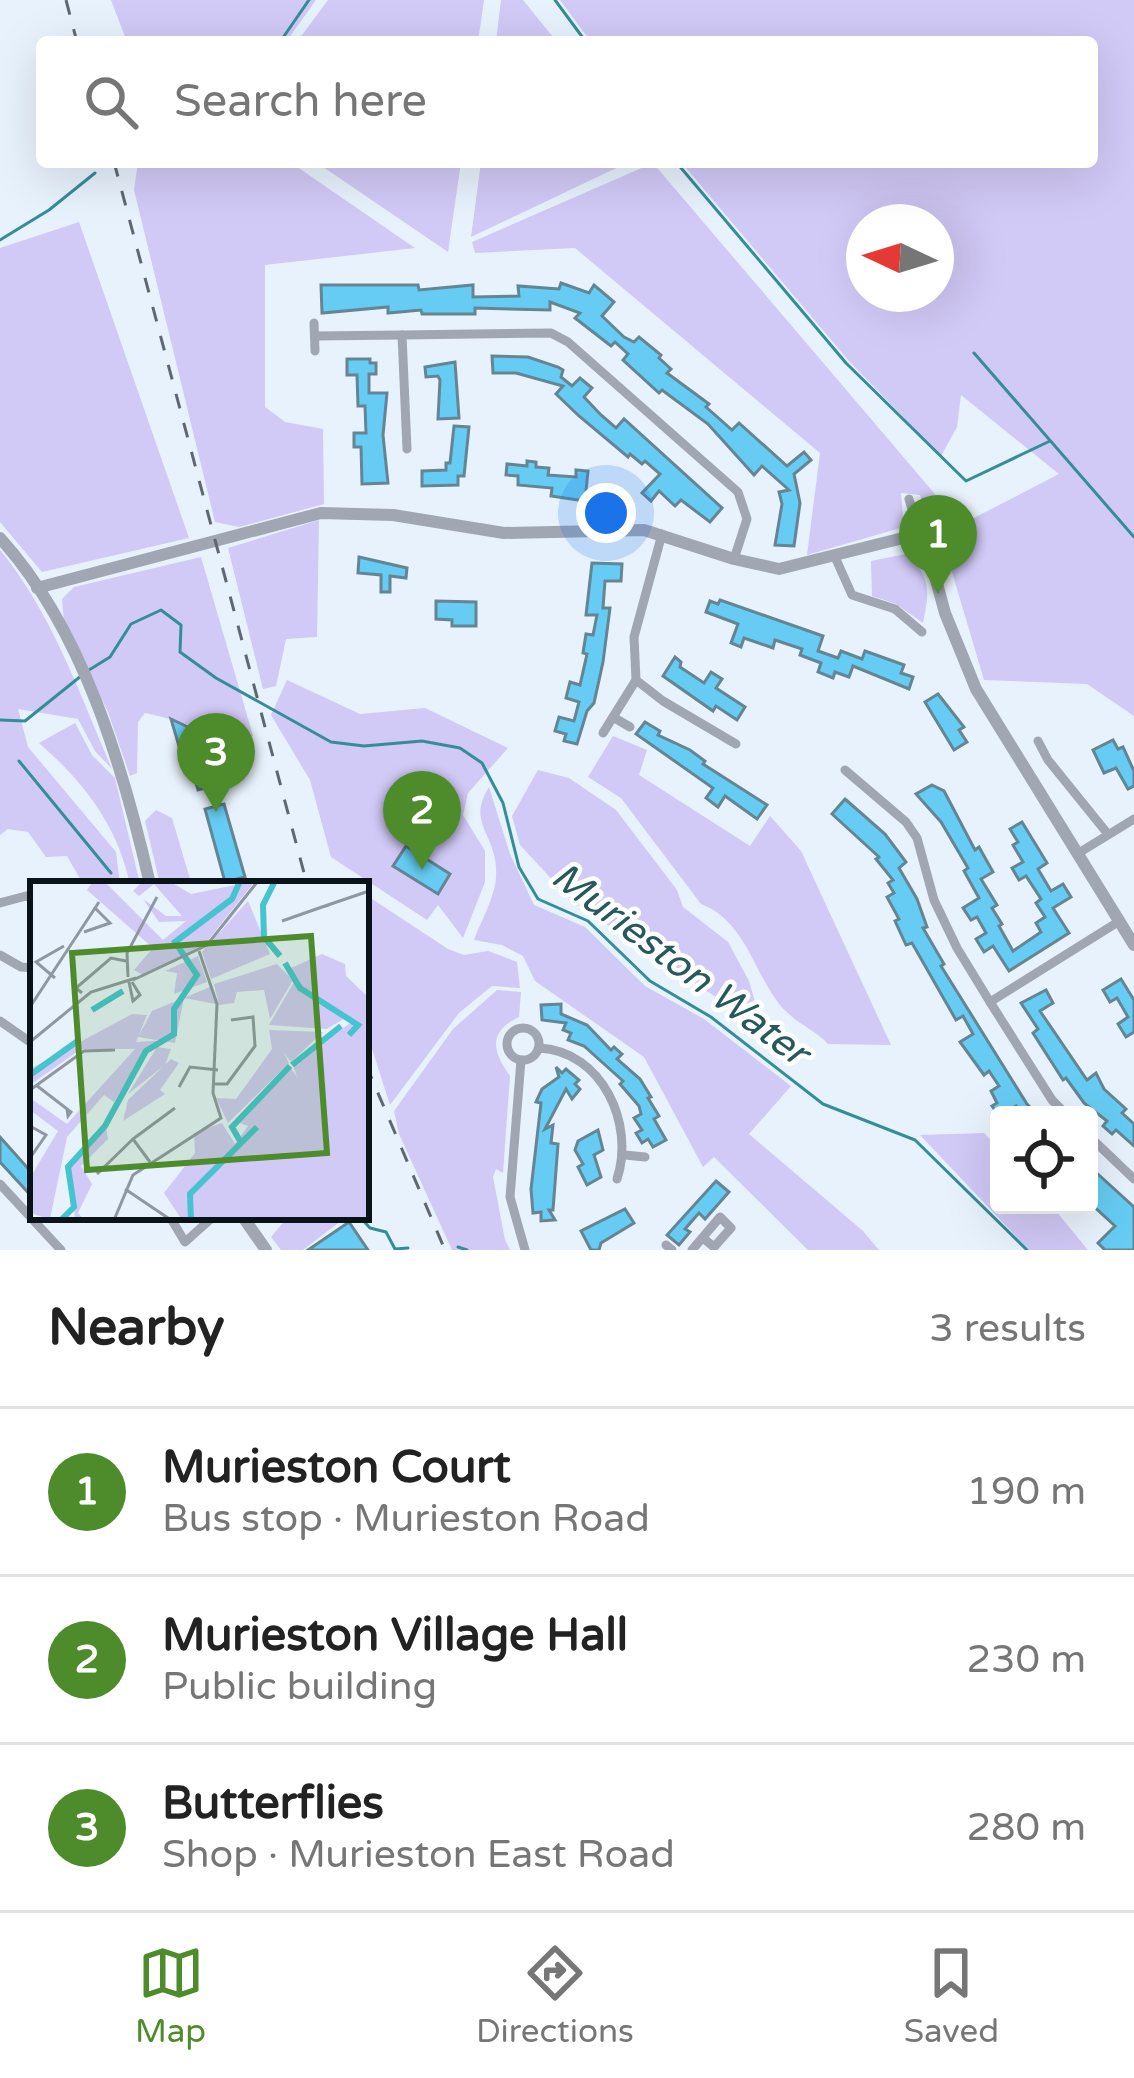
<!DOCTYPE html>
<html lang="en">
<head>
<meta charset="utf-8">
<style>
	:root { --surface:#fff; --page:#f6f6f6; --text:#222; --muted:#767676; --line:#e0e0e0; --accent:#4d8b2b }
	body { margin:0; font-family:"Varela Round",sans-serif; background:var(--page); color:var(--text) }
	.controls { position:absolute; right:36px; bottom:36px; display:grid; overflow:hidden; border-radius:12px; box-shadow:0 12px 48px #0002 }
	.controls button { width:108px; height:108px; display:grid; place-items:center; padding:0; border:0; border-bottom:3px solid var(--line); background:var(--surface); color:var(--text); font:60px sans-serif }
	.compass { position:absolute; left:846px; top:204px; width:108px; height:108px; border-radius:50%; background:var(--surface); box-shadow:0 12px 48px #0002; rotate:274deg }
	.you { position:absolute; left:606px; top:513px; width:42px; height:42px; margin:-30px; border:9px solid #fff; border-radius:50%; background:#1a73e8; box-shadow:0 0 0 18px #1a73e833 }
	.badge { display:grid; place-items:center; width:78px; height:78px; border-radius:50%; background:var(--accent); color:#fff; font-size:39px; font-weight:700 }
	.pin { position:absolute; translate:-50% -99px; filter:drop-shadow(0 3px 6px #0008) }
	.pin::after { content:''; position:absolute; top:63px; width:42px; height:36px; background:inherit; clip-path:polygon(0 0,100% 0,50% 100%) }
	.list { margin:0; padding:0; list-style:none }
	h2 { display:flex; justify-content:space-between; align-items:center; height:156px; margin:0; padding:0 48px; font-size:51px }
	h2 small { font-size:39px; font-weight:400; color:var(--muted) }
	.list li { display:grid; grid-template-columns:78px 1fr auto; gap:36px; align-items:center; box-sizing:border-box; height:168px; padding:0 48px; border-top:3px solid var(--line) }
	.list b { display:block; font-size:45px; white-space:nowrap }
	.list p { margin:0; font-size:39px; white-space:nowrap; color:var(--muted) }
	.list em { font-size:39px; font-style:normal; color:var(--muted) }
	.icon { flex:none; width:66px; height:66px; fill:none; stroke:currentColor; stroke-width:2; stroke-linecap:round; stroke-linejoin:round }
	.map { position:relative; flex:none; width:1134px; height:1250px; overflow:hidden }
	.search { position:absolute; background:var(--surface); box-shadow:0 12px 48px #0002; left:36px; right:36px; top:36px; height:132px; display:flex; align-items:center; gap:30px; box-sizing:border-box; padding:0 42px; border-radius:12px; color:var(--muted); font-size:45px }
	.sheet { height:660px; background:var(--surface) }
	nav { display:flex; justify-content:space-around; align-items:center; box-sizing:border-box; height:168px; border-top:3px solid var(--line); background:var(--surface); font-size:33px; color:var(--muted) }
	nav a { display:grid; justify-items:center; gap:6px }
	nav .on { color:var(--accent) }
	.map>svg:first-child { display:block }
	.green { fill:#d1c9f6; fill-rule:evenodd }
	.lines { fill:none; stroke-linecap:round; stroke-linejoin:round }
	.stream { stroke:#338e98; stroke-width:3 }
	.building { fill:#66ccf3; stroke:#648593; stroke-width:3 }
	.minor { stroke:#a1a6b3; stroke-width:9 }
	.tertiary { stroke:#a1a6b3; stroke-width:12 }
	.rail { stroke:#5f6871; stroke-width:3; stroke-dasharray:15 15; stroke-linecap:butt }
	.labels { text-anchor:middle; stroke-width:9; stroke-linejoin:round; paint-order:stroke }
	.water-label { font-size:39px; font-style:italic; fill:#25595e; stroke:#fff }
	.inset-river { fill:none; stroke:#45c3ce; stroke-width:6 }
	.inset-road { fill:none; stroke:#8f98a2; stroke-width:3 }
	.view { fill:#4d8b2b; fill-opacity:0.15; stroke:#4d8b2b; stroke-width:6 }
	.inset-edge { fill:none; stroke:#0a121a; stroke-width:6 }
</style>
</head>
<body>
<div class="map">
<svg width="1134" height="1250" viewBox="0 0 1134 1250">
	<rect width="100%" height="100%" fill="#e8f2fc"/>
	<g class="green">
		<path d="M111 0H316L286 42H127Z"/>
		<path d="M328 0H484L478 42H297Z"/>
		<path d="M501 0H523L557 42H496Z"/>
		<path d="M560 0H1134V716L1087 684 984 680 941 535 1059 474 961 395 957 427 941 456 849 361 681 162H1092V42H591ZM936 222V294H864V222Z"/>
		<path d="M138 162H290L415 248 265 265V407L285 422 323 429 324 504 239 527 215 522 134 190Z"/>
		<path d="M315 162H461L448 252 329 171Z"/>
		<path d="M481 162H629L471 237Z"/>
		<path d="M653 163 940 500 924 506 920 495 901 493 904 527 807 555 820 453 575 248 475 253 472 242Z"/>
		<path d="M79 222 189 538 42 572 0 522V248Z"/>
		<path d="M319 520 317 637 286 639 276 686 263 689 228 548Z"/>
		<path d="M0 550C52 613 80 695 112 769L95 751 78 719 18 709 28 747 116 852 120 884H83L67 856 46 857 28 832 8 829 0 835Z"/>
		<path d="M906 554C931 577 930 590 923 623L896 604 872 596 871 561Z"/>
		<path d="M201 557 253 736C212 737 185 721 145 713L138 722 137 773 130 776 108 712 64 622 62 599 74 587Z"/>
		<path d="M287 680 360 714 425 708 508 748 468 793 463 815 485 851V882L463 938 438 905 427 920 331 857 310 780 271 715Z"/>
		<path d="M75 723 92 755 115 778 140 884H130C117 825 84 782 39 743Z"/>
		<path d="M613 736 647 750 639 775 750 846 770 816 801 851 891 1045 828 1044C816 1031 802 1026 790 1015 756 987 751 923 701 904L621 798 588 777Z"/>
		<path d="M538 770 569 778 616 810 677 890 683 907 728 942 749 981 757 1009 740 1013 573 902 520 845 512 816Z"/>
		<path d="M489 787 510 854 534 905 585 927 645 986 704 1019 791 1086 749 1134 863 1231 879 1250H808L714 1157 703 1167 644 1057 535 981 523 956 502 945 474 940C481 921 495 897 496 877 499 834 465 825 489 787Z"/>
		<path d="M156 810 172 818 190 879 160 884 145 821Z"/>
		<path d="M366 895 448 949 464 955 488 951 517 962 520 988 492 986 459 1013 390 1105 366 1030Z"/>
		<path d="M497 990 521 992 519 1017C488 1032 492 1051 510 1076L503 1173 496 1169 493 1177 505 1240 510 1250H452L399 1134 394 1111 453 1029Z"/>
		<path d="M984 1133 999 1149V1205H1051L1088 1250H1029L920 1135Z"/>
		<path d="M288 1217H346L303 1250H281L271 1237Z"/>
	</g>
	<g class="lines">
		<g class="stream">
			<path d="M555 0 586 42"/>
			<path d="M280 42 309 0"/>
			<path d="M676 162 846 363 966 481 1050 441"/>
			<path d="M0 240 49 210 95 173"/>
			<path d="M974 353 1134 537"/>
			<path d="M89 670 110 657 131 624 161 610 181 625 180 652 216 678 331 742 364 746 422 741 460 748 482 763 503 803 519 867 538 899 588 921 650 981 711 1017 823 1104 915 1140 1027 1250"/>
			<path d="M0 720 25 721 81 676"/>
			<path d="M19 761 111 873"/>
			<path d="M360 1217 370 1228 386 1232 395 1249 408 1248"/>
			<path d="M458 1247 467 1250"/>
		</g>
	</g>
	<g class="building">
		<path d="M561 283 589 293 594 285 614 302 602 316 624 337 634 342 639 337 661 355 659 358 671 369 667 373 709 404 706 407 732 430 739 423 787 466 804 452 811 460 794 474 800 503 794 546 775 545 782 504 779 492 789 490 762 466 754 475 708 424 662 390 659 393 623 360 628 354 615 342 611 346 575 318 580 313 550 302V310L475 308V314H422L421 310 388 313V307L322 313 321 285H418L419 290 473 285V297L519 296 518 286 559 289Z"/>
		<path d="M492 356 528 357 558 367 563 370 561 377 572 386 580 378 592 388 584 397 601 415 616 428 624 419 722 508 710 522 681 500 675 506 659 491 651 501 642 493 660 474 645 461 642 464 630 454 628 457 579 416 556 394 563 386 516 373H493Z"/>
		<path d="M347 359H370V363H376V374H369V393H387L383 435 388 483 362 484 361 447H354V433H366L365 406H358L357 375H347Z"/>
		<path d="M455 362 459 418 438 419 440 380 438 376 426 377 425 367Z"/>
		<path d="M454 426 469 427 464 476H458V485L422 486V471L446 470V463H450Z"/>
		<path d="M527 461 536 462V467L549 468 548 475 576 477V470L588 471 585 501 551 496 552 488 518 485V476L506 475 507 464 527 466Z"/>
		<path d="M359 557 407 568 406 578 390 576V592H381V575L358 573Z"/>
		<path d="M592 563 622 564 621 581H605L603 608H610L603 662 594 703 587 711 577 744 564 741 566 734 555 731 559 717 574 721 579 702 566 698 570 682 580 685 587 654 583 653 586 634 593 635 597 615H586Z"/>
		<path d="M720 600 823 636 818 651 838 658 841 651 862 659 865 651 904 665 901 673 913 677 909 689 853 666 849 677 835 672 833 678 818 672 821 663 800 655 802 649 775 640 773 648 744 638 741 647 731 643 738 624 706 612 710 601 718 604Z"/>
		<path d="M436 601 476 602V626H452V620L436 619Z"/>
		<path d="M675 657 681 662 680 667 704 683 711 672 722 679 716 688 745 707 737 720 716 706 713 711 663 676Z"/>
		<path d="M938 694 964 727 959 730 967 742 954 750 925 702Z"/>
		<path d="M171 719 220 742 234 738 240 761 218 768 223 783 198 790 192 768 186 770Z"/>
		<path d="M645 722 660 731 658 735 690 750 705 761 703 764 767 805 757 819 725 796 718 807 706 798 713 788 636 734Z"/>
		<path d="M1113 740 1118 749 1123 747 1134 771V786L1128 789 1116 768 1104 773 1093 750Z"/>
		<path d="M932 785 944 791 975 850 979 847 993 872 981 879 997 905 992 908 1002 924 999 926 1013 951 1041 932 1036 923 1045 917 1036 903 1041 899 1026 876 1019 880 1012 868 1023 862 1013 845 1018 842 1010 829 1022 822 1047 863 1038 869 1051 891 1063 884 1071 897 1053 908 1069 933 1009 971 993 946 984 952 976 939 986 933 977 917 971 920 963 908 979 898 964 871 968 868 941 822 916 794Z"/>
		<path d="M845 799 885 834 906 862 899 868 917 899 927 927 923 928 944 964 941 966 1027 1104 1038 1115H1023L1016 1106 999 1116 992 1106 997 1103 991 1091 999 1086 989 1071 984 1075 960 1042 973 1034 963 1016 956 1020 912 943 906 945 895 921 899 919 887 897 894 893 888 883 893 880 876 859 879 857 832 814Z"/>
		<path d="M224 804 245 877 225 882 205 809Z"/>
		<path d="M406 846 450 874 438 894 393 866Z"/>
		<path d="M1121 979 1134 1000V1032L1126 1037 1118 1024 1128 1017 1117 998 1110 1002 1103 990Z"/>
		<path d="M1046 990 1053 1003 1040 1011 1087 1080 1096 1073 1104 1089 1126 1109 1122 1113 1134 1124V1146L1116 1130 1112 1134 1103 1126 1107 1121 1084 1103 1066 1078 1063 1080 1033 1033 1038 1029 1021 1003Z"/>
		<path d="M561 1004V1014L587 1025 611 1050 614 1047 622 1054 617 1059 640 1079 651 1097 648 1098 659 1116 654 1119 666 1140 653 1147 648 1139 642 1143 636 1133 642 1130 634 1118 641 1114 639 1106 620 1084 623 1081 584 1046 568 1040 571 1033 563 1030 566 1023 542 1020 541 1005Z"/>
		<path d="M556 1067 562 1073 566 1069 579 1080 575 1084 580 1089 572 1099 566 1089 545 1129 553 1125 551 1143 558 1144 553 1210H549L555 1220 541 1221V1212L533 1213 531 1189 541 1103 536 1102 542 1089 559 1077Z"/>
		<path d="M598 1130 603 1150 594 1155 601 1177 587 1185 578 1167 583 1164 575 1150 578 1141Z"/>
		<path d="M0 1137 33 1174V1198L0 1162Z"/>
		<path d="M1089 1166 1134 1207V1250H1105L1098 1243 1115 1226 1089 1202Z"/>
		<path d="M716 1181 729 1192 705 1219 699 1213 685 1229 690 1232 679 1245 667 1235Z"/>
		<path d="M625 1209 634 1223 601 1243 599 1250H591L581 1231Z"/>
		<path d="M349 1222 368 1250H308Z"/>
	</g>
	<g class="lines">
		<g class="minor">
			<path d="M314 323 315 351"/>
			<path d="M315 336 402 335"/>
			<path d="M407 449 402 335 551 333 568 342 738 492 747 519 734 559"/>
			<path d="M909 499 920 537"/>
			<path d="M662 534 634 637 636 680 663 701 736 744"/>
			<path d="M835 557 852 595 895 609 922 632"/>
			<path d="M613 717 630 727"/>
			<path d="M603 733 636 680"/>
			<path d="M1038 741 1048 760 1107 833"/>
			<path d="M845 770 906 822 917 838 934 900 957 948 990 1002"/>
			<path d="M1077 854 1134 819"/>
			<path d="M0 903 26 896 33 899"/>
			<path d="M0 955 21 967 33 968"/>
			<path d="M0 1021 33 1044"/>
			<circle cx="523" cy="1044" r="16"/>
			<path d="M539 1048C603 1051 635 1125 617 1179"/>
			<path d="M521 1060 510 1197 525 1250"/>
			<path d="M1067 1115 1052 1100 990 1002 1118 922"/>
			<path d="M1089 1136 1134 1179"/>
			<path d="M625 1155 645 1157"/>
			<path d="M0 1184 61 1250"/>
			<path d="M170 1217 185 1242 213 1217"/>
			<path d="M666 1245 672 1250"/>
			<path d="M692 1250 720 1217 731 1228 714 1247 703 1238"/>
		</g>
		<g class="tertiary">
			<path d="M0 538C83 629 123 767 150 884"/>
			<path d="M37 588 321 513 393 515 504 533 644 530 734 559 779 569 915 535 929 554 945 613 976 689 1134 945"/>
			<path d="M243 1217 266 1250"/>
		</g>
		<g class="rail">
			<path d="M66 0 77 42"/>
			<path d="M114 162 307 884"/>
			<path d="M366 1065 445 1250"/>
		</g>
	</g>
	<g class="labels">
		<g class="water-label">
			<text transform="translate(681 963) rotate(37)" y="14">Murieston Water</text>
		</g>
	</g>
	<g transform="translate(30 881)">
		<rect width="339" height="339" fill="#e8f2fc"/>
		<path d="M63 0H74L133 59 156 40 129 41 113 18 136 35H152L124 3 109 15 103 10 113 0H139L161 13 225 0 175 63 113 94 104 89 123 67 57 9ZM218 20 240 73 181 98 172 71ZM292 73 315 83 316 95 339 117V339H152L134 312 165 272 164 252 192 242 205 263 218 245 207 241 224 222 260 186 267 196 263 184 323 140 282 113 315 137 297 148 239 144 264 101 270 105 261 87ZM168 75 177 101 144 113 147 92 135 90ZM247 83 263 99 240 138 234 109 207 111 204 122 189 124 184 103ZM180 106 186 123 154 117 145 162 108 156 122 130ZM102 133 117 134 106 161 137 159 115 169 84 221 74 214 37 256 20 338 0 332V297L28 250 0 229V217L37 243 105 168H51L0 204V188ZM239 149 293 151 261 181 254 172 259 182 198 242 186 217 206 218 242 168ZM127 166 141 168 135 184 98 213ZM141 178 149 182 130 209 135 213 93 240 98 219ZM76 246 78 258 51 285 62 303 48 332 54 339H45L40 286Z" fill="#d1c9f6"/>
		<path class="inset-river" d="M245 0 233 24 234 56 250 75M255 82 270 107 328 144 319 154M62 129 93 110M262 184 311 145M0 194 49 159M210 260 202 246 260 185M31 339 44 326 38 286 75 245 116 170 144 153V128L167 94 145 61 202 18 210 0M161 339 160 313 227 246"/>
		<path class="inset-road" d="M299 24 292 26 339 10M252 40 292 26M54 51 80 42 64 26M98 96 97 72 127 16M25 97 6 81 34 65M103 99 177 64 228 0M99 101 103 120 110 114 102 101M52 112 46 107 81 77 96 80M0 126 69 21M0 161 61 111 106 97M184 203H197L225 165 223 136 201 139M6 204 41 231 38 235 37 228M149 206 160 186 188 189M0 209 54 170 85 169M0 245 16 254 0 277M103 258 145 227M67 293 103 258 120 281M95 308 141 339M84 339 103 294 191 237 183 212 187 123 169 70"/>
		<path class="view" d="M281 55 297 272 57 289 42 72Z"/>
		<rect width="339" height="339" class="inset-edge"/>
	</g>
</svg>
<div class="controls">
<button><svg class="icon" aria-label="locate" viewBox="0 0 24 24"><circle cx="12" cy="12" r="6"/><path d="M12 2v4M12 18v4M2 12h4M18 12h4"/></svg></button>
</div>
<svg class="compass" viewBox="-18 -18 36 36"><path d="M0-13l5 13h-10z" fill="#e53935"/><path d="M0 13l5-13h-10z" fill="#767676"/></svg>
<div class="you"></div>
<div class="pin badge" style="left:938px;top:594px">1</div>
<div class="pin badge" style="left:422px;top:870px">2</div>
<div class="pin badge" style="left:216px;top:812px">3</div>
<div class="search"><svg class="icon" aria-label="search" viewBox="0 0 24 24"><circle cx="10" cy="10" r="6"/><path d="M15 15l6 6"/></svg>Search here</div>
</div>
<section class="sheet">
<h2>Nearby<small>3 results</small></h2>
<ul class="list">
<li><span class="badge">1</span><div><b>Murieston Court</b><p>Bus stop · Murieston Road</p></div><em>190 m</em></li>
<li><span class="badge">2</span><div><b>Murieston Village Hall</b><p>Public building</p></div><em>230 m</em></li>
<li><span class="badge">3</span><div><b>Butterflies</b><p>Shop · Murieston East Road</p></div><em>280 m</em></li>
</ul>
</section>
<nav>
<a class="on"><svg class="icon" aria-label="map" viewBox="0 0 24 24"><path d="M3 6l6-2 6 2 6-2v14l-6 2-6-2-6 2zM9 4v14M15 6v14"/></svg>Map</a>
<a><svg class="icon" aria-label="directions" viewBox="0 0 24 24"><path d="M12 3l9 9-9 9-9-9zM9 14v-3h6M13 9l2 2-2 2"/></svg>Directions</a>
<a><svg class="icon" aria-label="saved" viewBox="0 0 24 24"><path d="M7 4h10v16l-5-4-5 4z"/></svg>Saved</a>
</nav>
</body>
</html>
